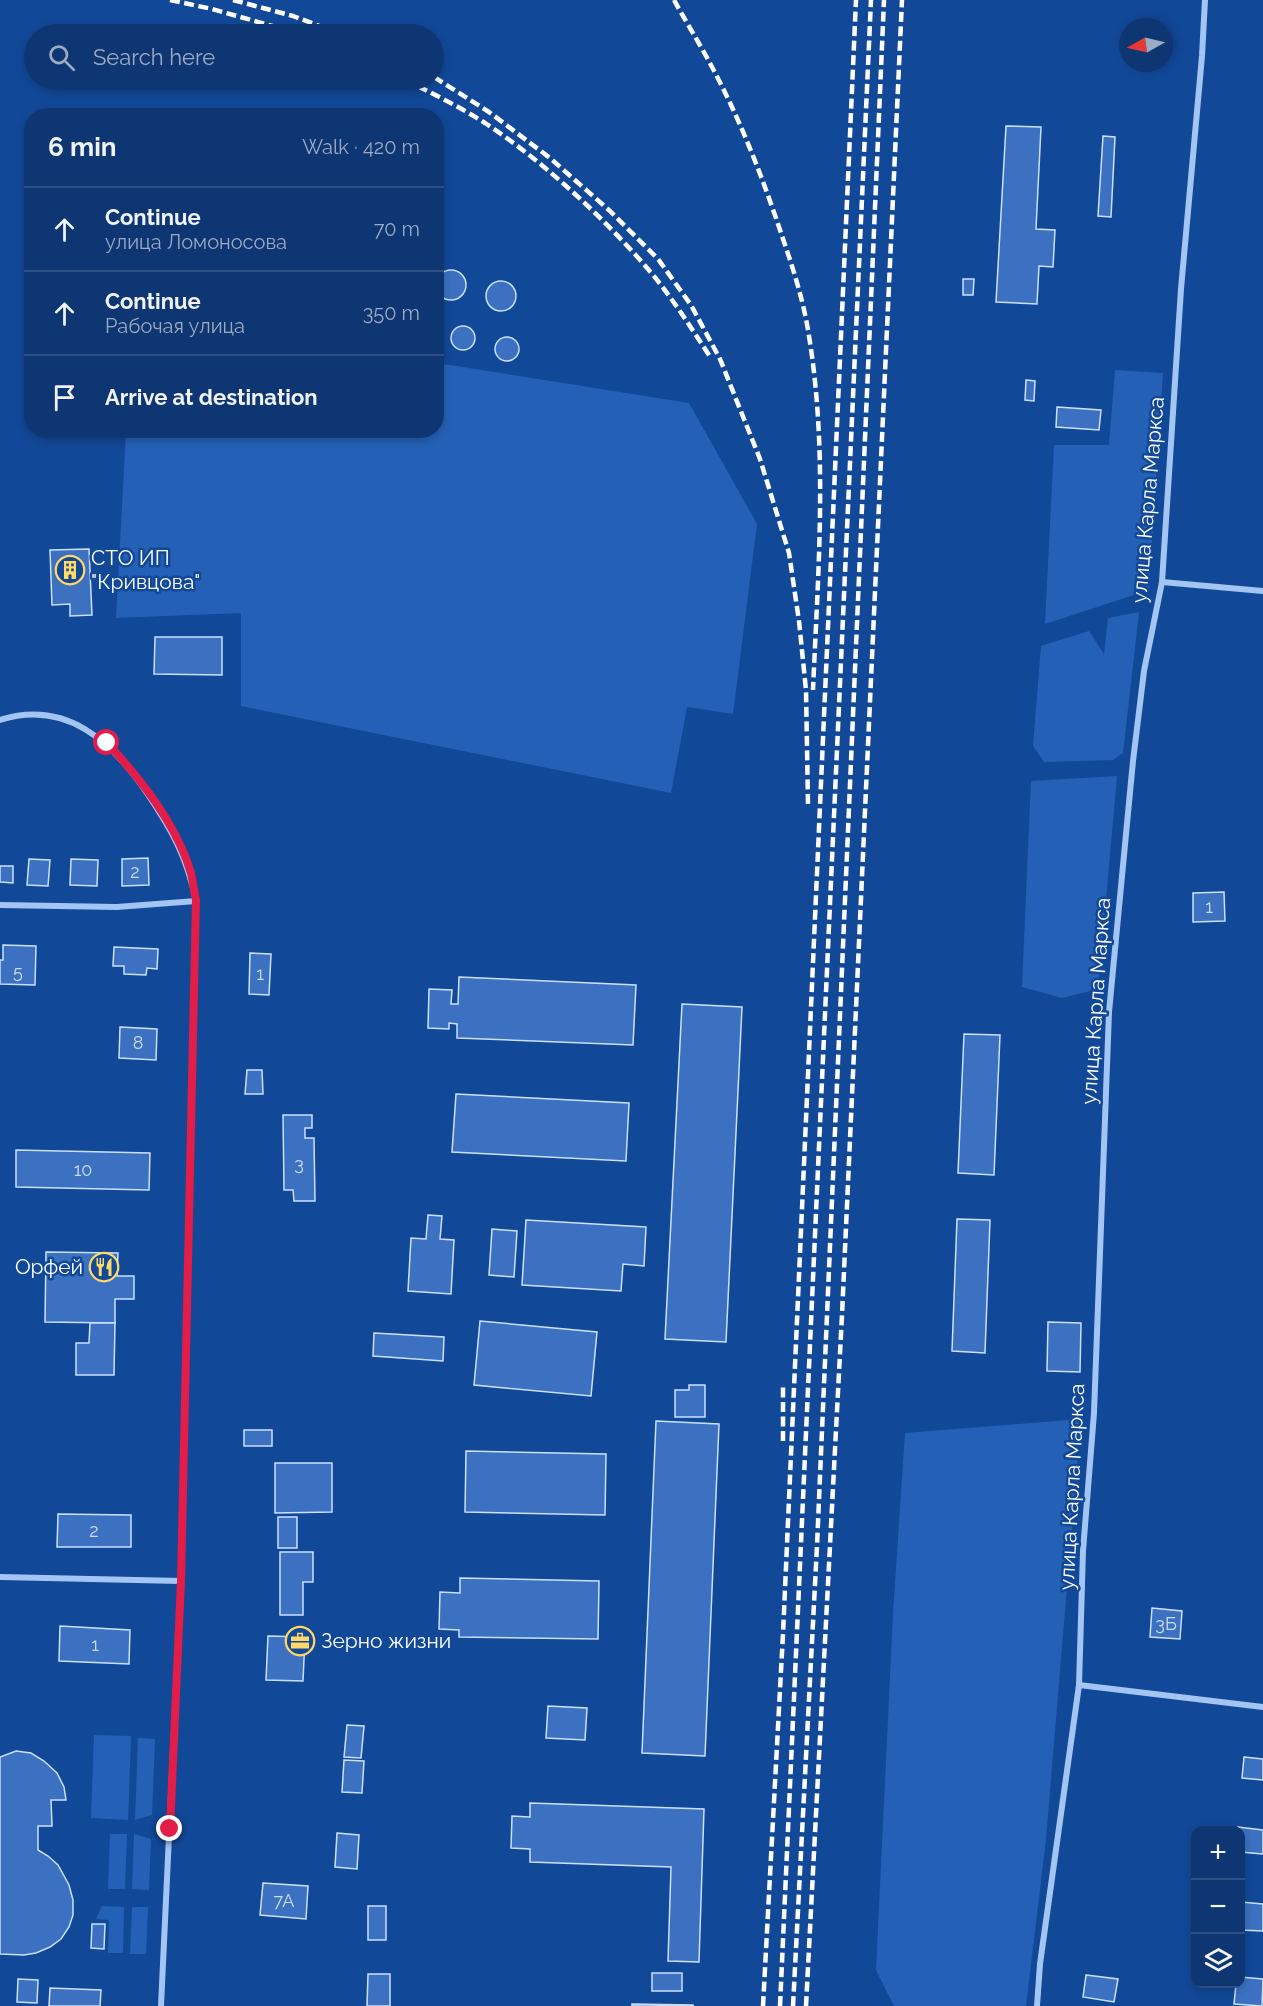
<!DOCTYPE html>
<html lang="en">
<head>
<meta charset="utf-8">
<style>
	:root { --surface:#0e3672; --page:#173e77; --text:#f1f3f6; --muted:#9babc4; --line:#2e5084 }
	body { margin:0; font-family:Raleway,sans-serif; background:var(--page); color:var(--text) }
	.controls { position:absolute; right:18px; bottom:18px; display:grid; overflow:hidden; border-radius:12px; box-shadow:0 3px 9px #0003 }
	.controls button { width:54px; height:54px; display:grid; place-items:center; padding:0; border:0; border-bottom:2px solid var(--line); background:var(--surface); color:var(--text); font:30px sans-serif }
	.compass { position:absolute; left:1119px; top:18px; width:54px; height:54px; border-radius:50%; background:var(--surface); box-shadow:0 3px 9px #0003; rotate:262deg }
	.stop { position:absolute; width:18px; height:18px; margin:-14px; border:4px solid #e11d48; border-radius:50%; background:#fff }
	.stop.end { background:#e11d48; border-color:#fff; box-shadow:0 2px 6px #0008 }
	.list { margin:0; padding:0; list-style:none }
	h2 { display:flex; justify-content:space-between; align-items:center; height:78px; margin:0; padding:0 24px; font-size:26px }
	h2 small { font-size:20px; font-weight:400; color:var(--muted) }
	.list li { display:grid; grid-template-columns:39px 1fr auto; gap:18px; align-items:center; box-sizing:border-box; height:84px; padding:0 24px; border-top:2px solid var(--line) }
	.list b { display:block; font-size:22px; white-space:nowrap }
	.list p { margin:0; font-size:20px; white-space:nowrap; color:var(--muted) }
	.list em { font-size:20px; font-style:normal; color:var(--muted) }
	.icon { flex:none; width:33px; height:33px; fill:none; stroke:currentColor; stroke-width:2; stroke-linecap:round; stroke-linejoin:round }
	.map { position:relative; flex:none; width:1263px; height:2006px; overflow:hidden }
	.search { position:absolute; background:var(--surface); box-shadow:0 3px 9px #0003; left:24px; top:24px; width:420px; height:66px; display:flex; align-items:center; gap:15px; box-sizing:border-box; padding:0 21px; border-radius:33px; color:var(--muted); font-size:22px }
	.panel { position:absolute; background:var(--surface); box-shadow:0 3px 9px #0003; left:24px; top:108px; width:420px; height:330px; border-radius:24px }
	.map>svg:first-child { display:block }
	.green { fill:#2461b6 }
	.building { fill:#3b71c0; stroke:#cbe0fd; stroke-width:1.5 }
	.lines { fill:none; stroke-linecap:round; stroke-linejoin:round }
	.street { stroke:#a3c5f3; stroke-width:6 }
	.rail { stroke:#fff; stroke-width:4.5; stroke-dasharray:10 4.5; stroke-linecap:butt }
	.route { stroke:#e11d48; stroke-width:8 }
	.labels { text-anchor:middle; stroke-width:5; stroke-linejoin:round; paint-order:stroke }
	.number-label { font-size:18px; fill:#cedcef }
	.street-label { font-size:21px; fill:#fff; stroke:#124898 }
	.poi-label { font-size:21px; fill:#fff; stroke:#124898; text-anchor:start }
</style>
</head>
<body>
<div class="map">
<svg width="1263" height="2006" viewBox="0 0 1263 2006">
	<rect width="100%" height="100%" fill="#124898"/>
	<g class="green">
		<path d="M437 363 689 403 757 524 733 714 687 707 671 793 241 706V613L116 618 126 431 436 430Z"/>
		<path d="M1115 370 1163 373 1149 590 1045 624 1054 445H1109Z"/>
		<path d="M1139 612 1123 753 1113 760 1044 762 1033 746 1041 646 1089 631 1104 654 1108 618Z"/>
		<path d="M1117 776 1098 989 1062 998 1022 987 1031 781Z"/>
		<path d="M1081 1419 1046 1839 1026 2006H894L876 1970 893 1614 905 1433Z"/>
		<path d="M94 1735 131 1736 128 1820 91 1818Z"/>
		<path d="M138 1738 155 1739 152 1815 135 1820Z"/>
		<path d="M110 1834H127L125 1889H108Z"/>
		<path d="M134 1834 151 1839 149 1890 132 1889Z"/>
		<path d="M102 1906 124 1907 123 1953H108L109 1920 96 1919Z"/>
		<path d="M132 1907H148L146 1954H130Z"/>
	</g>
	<g class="building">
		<path d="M1006 126 1041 127 1036 229 1055 230 1053 267 1039 266 1037 304 996 302Z"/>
		<path d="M1103 136 1115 137 1111 217 1098 216Z"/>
		<circle cx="451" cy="285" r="15"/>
		<path d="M963 279H974L973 295H963Z"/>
		<circle cx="501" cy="296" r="15"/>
		<circle cx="463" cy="338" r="12"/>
		<circle cx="507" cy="349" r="12"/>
		<path d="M1026 380 1035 381 1034 401 1025 400Z"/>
		<path d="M1057 407 1101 410 1099 430 1056 427Z"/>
		<path d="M89 549 92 615 70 616V604L52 605 50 550Z"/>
		<path d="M155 637H222V675L154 674Z"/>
		<path d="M148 858 149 885 122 886V859Z"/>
		<path d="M29 859 50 860 48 886 27 885Z"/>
		<path d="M71 859 98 860 97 886 70 885Z"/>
		<path d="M0 866H13V883L0 882Z"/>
		<path d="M1224 892 1225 921 1193 922V893Z"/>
		<path d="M3 945 36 946 35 985 0 984V960H3Z"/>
		<path d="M114 947 158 949 157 969 147 968 146 975 124 974V966H113Z"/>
		<path d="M250 953 271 954 269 995 249 994Z"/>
		<path d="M459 977 636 985 633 1045 457 1038V1024L449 1023V1029L428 1028 429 989 452 990 451 1004H458Z"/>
		<path d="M682 1004 742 1007 726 1342 665 1339Z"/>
		<path d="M120 1027 157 1029 156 1060 119 1058Z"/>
		<path d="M964 1034 1000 1035 994 1175 958 1173Z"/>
		<path d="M247 1070H262L263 1094H245Z"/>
		<path d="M456 1094 629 1103 626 1161 452 1152Z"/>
		<path d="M283 1115H312V1128H305V1138H314L315 1201H294L293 1190H284Z"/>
		<path d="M16 1150 150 1153 149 1190 16 1187Z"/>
		<path d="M428 1215 442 1216 440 1239 454 1240 451 1294 408 1291 411 1238 426 1239Z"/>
		<path d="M957 1219 990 1220 985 1353 952 1351Z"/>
		<path d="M526 1220 646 1227 644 1266 623 1264 621 1291 522 1285Z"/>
		<path d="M492 1229 517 1231 514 1277 489 1275Z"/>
		<path d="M46 1252 118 1253 117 1276H134V1299H115V1323L45 1322Z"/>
		<path d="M480 1321 597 1332 591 1396 474 1385Z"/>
		<path d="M1048 1322 1081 1323 1080 1372 1047 1371Z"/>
		<path d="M90 1323H115L114 1375H76V1343H89Z"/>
		<path d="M374 1333 444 1337 443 1361 373 1356Z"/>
		<path d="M689 1385H705V1417H675V1390H689Z"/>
		<path d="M656 1421 719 1424 705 1756 642 1753Z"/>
		<rect x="244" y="1430" width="28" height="16"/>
		<path d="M466 1451 606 1454 605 1515 465 1512Z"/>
		<path d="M275 1463H332V1512L275 1513Z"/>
		<path d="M58 1514 131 1515V1547H57Z"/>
		<rect x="278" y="1517" width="19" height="31"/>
		<path d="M280 1552H313V1582H303V1615H280Z"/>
		<path d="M460 1578 599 1581 598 1639 459 1637V1630L439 1629 440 1592 460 1593Z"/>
		<path d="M1152 1608 1182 1611 1180 1639 1150 1637Z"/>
		<path d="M60 1626 130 1630 129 1664 59 1661Z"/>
		<path d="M268 1636 305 1637 303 1681 266 1680Z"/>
		<path d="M548 1706 587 1708 585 1740 546 1738Z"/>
		<path d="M347 1725 364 1726 361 1758 344 1757Z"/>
		<path d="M16 1751 31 1753 44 1761 57 1773 64 1787 66 1800H51L52 1826H38V1850L48 1856 58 1865 69 1885 73 1900V1915L69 1927 61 1939 50 1947 36 1953 24 1955 0 1954V1757Z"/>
		<path d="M1244 1757 1263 1759V1780L1242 1778Z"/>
		<path d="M344 1760 364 1761 362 1793 342 1792Z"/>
		<path d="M530 1803 704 1809 699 1962 668 1961 671 1867 530 1862V1849L511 1848 512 1816 530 1817Z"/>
		<path d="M1238 1827 1263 1830V1854L1240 1852V1830H1238Z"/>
		<path d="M337 1833 359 1835 357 1869 335 1867Z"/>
		<path d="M263 1883 308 1886 306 1919 260 1915Z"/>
		<path d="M1241 1902 1263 1904V1931L1240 1930Z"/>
		<rect x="368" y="1906" width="18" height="34"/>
		<path d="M92 1924H105L104 1949 91 1948Z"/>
		<rect x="652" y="1973" width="30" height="18"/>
		<path d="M368 1974H390V2006H367Z"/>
		<path d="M1086 1975 1118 1979 1114 2002 1083 1997Z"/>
		<path d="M1240 1977 1263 1979 1262 2006 1234 2004 1236 1984H1240Z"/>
		<path d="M18 1979 38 1980 37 2003 17 2002Z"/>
		<path d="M50 1988 101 1990 100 2006H49Z"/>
		<path d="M632 2004 693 2005V2006H632Z"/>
	</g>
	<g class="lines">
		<g class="street">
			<path d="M1162 582 1263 591"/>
			<path d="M0 720C67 699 112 742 147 793 172 830 187 857 196 901L181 1581 161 2006"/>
			<path d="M0 905 117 907 196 901"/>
			<path d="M0 1577 181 1581"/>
			<path d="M1079 1685 1263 1707"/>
			<path d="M1037 2006 1040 1964 1079 1685 1083 1551 1094 1413 1109 1012 1133 761 1144 671 1162 582 1181 289 1202 56 1205 0"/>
		</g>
		<g class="rail">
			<path d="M170 0 212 9 301 34"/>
			<path d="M233 0 293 16 341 34"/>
			<path d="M674 0C686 22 700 44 712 67 741 121 764 181 783 239 794 271 804 303 809 336 828 453 818 572 813 690"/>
			<path d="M434 77 489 112 550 158 610 211 658 259 691 305 720 359 760 459 789 553 799 621 806 690 808 804"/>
			<path d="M405 80C432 93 460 107 485 123 544 162 602 216 648 269 672 297 691 328 711 358"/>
			<path d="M783 1441V1387"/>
			<path d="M763 2006 783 1634 856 0"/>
			<path d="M780 2006 871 0"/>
			<path d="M793 2006 817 1546 884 0"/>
			<path d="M806 2006 842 1315 902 0"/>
		</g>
	</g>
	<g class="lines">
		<path class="route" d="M107 743C140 778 177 826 191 873 193 882 194 891 196 900L181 1581 170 1829"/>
	</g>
	<defs>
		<g id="building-ring" transform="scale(1.5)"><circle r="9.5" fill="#124898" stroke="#ffd866" stroke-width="1.5"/><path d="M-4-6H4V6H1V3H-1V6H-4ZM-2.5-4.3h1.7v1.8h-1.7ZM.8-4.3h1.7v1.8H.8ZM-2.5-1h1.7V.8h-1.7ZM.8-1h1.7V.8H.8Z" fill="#ffd866"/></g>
		<g id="restaurant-ring" transform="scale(1.5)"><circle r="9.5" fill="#124898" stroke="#ffd866" stroke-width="1.5"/><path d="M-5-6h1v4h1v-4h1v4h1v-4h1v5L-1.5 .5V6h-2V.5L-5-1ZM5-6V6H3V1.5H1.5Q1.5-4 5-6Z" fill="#ffd866"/></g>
		<g id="office-ring" transform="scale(1.5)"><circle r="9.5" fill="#124898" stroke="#ffd866" stroke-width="1.5"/><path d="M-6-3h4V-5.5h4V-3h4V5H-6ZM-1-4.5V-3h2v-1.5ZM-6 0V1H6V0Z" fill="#ffd866"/></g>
	</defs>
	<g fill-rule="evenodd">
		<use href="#building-ring" x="70" y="570"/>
		<use href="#restaurant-ring" x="104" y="1267"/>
		<use href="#office-ring" x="300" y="1641"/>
	</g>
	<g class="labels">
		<g class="number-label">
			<text x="135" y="878">2</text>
			<text x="1209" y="913">1</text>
			<text x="18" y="978">5</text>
			<text x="260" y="980">1</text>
			<text x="138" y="1049">8</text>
			<text x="299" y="1170">3</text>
			<text x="83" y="1176">10</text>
			<text x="94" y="1537">2</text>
			<text x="1166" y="1630">3Б</text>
			<text x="95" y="1651">1</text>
			<text x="284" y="1907">7А</text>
		</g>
		<g class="street-label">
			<text transform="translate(1148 500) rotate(-85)" y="7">улица Карла Маркса</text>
			<text transform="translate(1096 1001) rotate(-86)" y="7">улица Карла Маркса</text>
			<text transform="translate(1072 1487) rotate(-87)" y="7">улица Карла Маркса</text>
		</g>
		<g class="poi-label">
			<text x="91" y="565">СТО ИП<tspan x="91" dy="24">"Кривцова"</tspan></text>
			<text x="83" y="1274" text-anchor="end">Орфей</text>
			<text x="321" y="1648">Зерно жизни</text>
		</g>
	</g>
</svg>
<div class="controls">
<button>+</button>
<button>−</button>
<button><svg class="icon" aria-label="layers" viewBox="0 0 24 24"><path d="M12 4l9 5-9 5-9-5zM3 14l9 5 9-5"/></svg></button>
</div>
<svg class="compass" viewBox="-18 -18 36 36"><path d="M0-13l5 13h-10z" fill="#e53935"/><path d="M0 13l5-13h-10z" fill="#9babc4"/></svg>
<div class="stop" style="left:107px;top:743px"></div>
<div class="stop end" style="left:170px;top:1829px"></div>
<div class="search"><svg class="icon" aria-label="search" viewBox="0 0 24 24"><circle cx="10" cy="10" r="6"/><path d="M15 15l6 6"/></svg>Search here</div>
<section class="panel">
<h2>6 min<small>Walk · 420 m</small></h2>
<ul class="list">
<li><svg class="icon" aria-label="ahead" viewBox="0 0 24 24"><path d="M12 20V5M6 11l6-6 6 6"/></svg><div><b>Continue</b><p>улица Ломоносова</p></div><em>70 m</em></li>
<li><svg class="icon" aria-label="ahead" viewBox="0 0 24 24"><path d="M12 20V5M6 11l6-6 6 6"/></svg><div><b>Continue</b><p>Рабочая улица</p></div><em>350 m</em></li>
<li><svg class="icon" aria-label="arrive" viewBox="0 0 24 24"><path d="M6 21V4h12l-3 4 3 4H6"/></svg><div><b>Arrive at destination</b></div></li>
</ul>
</section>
</div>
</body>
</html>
